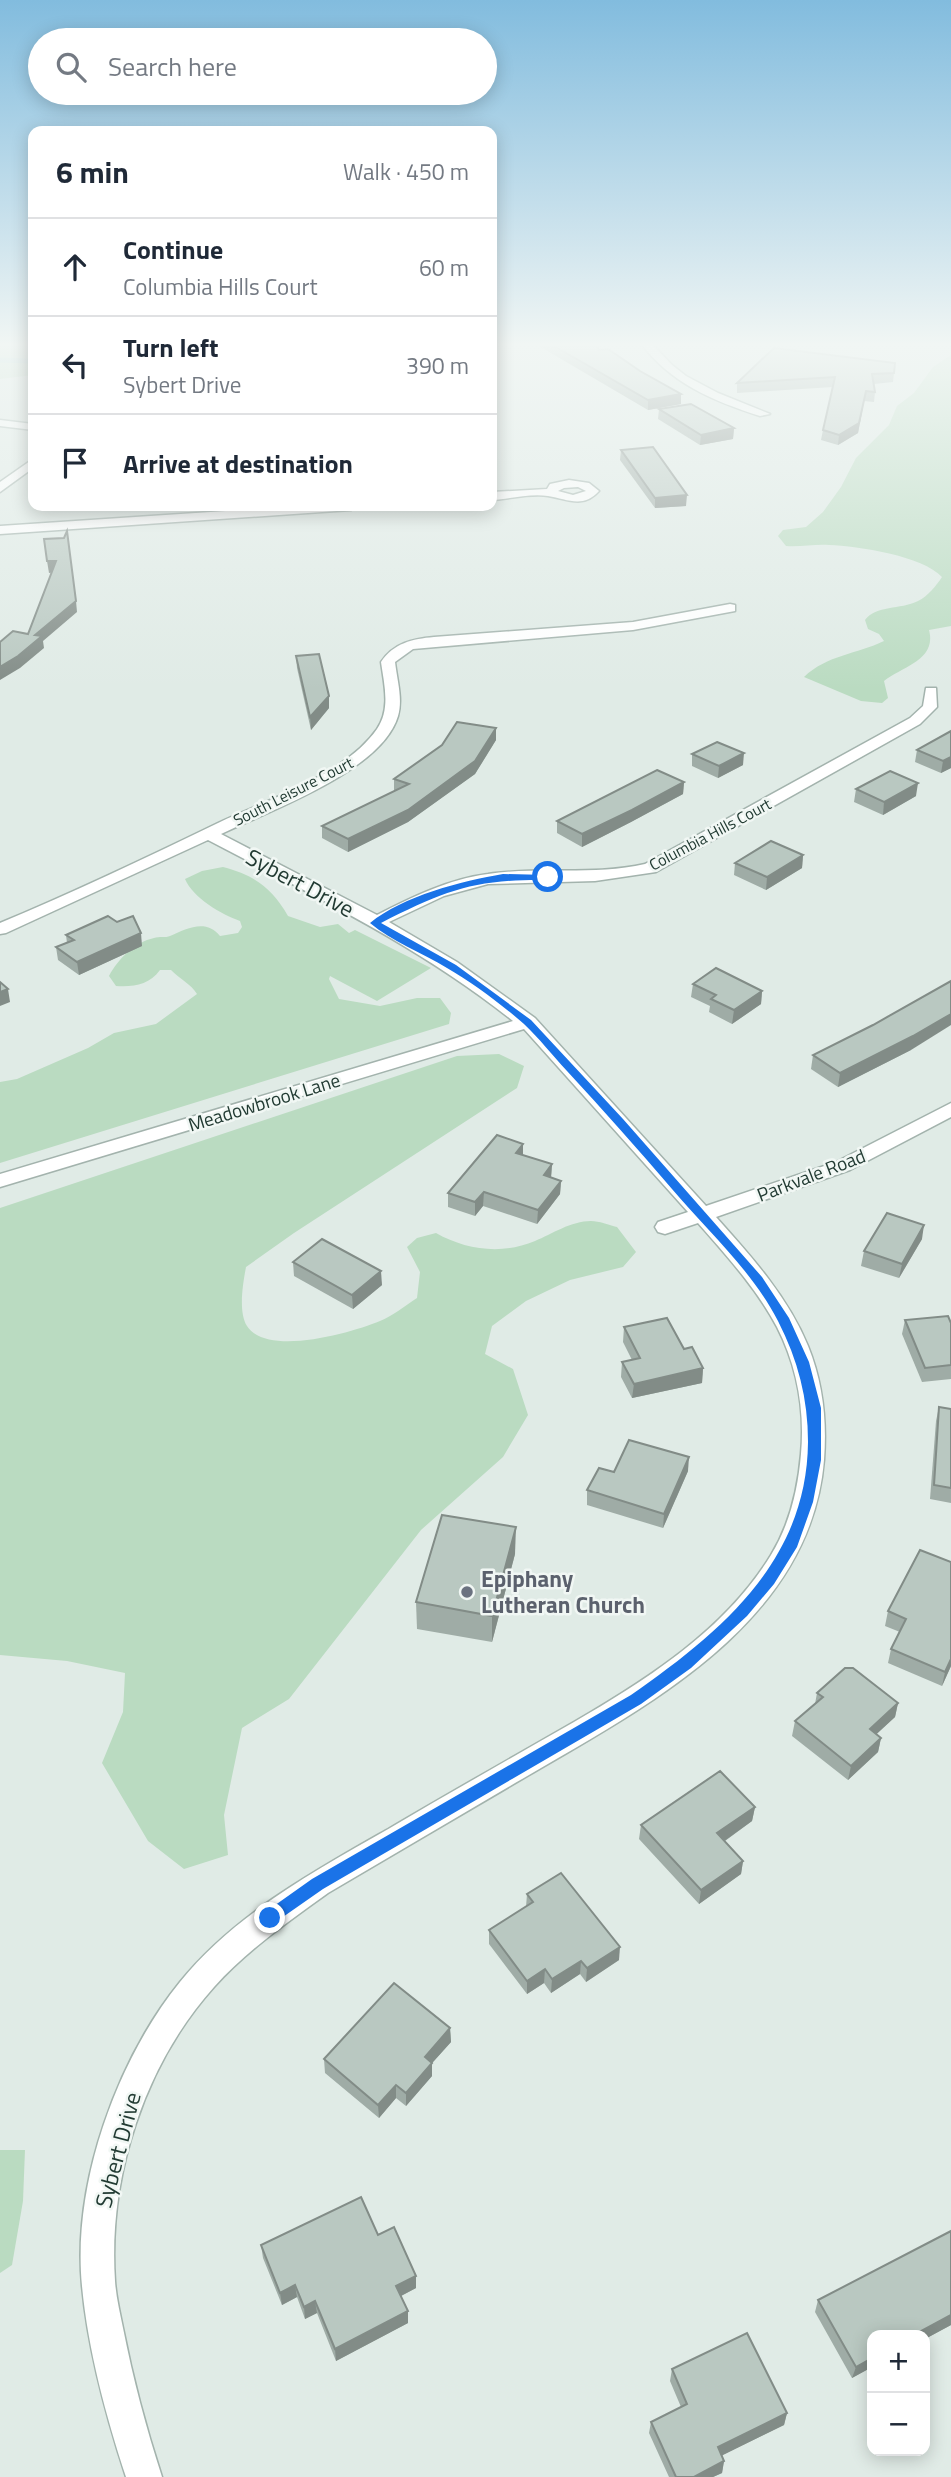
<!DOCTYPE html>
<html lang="en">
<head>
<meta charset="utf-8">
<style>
	:root { --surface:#fff; --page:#f6f6f7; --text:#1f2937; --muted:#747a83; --line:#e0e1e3 }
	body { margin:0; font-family:"Titillium Web",sans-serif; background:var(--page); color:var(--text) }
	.controls { position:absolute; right:21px; bottom:21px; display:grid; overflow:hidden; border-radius:14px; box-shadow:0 4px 18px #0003 }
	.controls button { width:63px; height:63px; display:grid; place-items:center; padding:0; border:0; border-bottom:2px solid var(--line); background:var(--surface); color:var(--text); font:35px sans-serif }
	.stop { position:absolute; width:21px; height:21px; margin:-16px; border:5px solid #1a73e8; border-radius:50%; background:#fff }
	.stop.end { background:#1a73e8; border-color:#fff; box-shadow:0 2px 7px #0008 }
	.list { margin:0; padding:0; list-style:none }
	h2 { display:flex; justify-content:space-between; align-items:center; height:91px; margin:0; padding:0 28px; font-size:30px }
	h2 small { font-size:23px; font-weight:400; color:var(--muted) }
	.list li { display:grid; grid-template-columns:46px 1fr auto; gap:21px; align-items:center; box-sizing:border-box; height:98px; padding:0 28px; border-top:2px solid var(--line) }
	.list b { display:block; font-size:26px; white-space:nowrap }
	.list p { margin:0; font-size:23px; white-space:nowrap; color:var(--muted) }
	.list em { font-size:23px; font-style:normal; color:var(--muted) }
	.icon { flex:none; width:38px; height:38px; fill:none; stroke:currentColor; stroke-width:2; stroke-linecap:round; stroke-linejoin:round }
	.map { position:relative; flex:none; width:951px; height:2477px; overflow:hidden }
	.search { position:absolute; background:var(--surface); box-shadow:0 4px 18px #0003; left:28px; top:28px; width:469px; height:77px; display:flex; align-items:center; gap:18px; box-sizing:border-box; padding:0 24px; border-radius:38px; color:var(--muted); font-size:26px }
	.panel { position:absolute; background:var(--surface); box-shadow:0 4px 18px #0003; left:28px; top:126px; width:469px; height:385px; border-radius:14px }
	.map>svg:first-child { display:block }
	.green { fill:#badbc1 }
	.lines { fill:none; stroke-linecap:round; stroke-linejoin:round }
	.stream { stroke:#8ac7ce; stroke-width:5 }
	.minor-casing { stroke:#a3b3ad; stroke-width:3 }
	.minor { fill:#fff; fill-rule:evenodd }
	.wall { fill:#9faca6 }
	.shaded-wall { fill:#828c87 }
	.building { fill:#b9c8c1; stroke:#828c87; stroke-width:2 }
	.route { fill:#1a73e8 }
	.worship-dot { fill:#6b7280; stroke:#f1f7f4; stroke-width:2.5 }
	.labels { text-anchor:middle; stroke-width:5; stroke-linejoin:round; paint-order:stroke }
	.far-street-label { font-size:16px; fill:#223b33; stroke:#f1f7f4 }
	.street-label { font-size:19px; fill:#223b33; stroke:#f1f7f4 }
	.near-street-label { font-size:23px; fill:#223b33; stroke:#f1f7f4 }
	.near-worship-label { font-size:23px; font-weight:bold; fill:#5b616d; stroke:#f1f7f4; text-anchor:start }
</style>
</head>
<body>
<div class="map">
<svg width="951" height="2477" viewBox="0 0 951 2477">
	<rect width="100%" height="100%" fill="#e0ebe6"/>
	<g class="green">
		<path d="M0 342H33V375L0 379Z"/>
		<path d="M951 355V626L929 630C937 660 903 666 884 681L888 698 882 703 861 701 804 677C827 655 857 654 884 641L879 634 868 629 865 620C876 605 900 610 918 601 928 596 936 586 942 577 923 556 858 546 829 545 815 544 801 547 786 546L778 536 783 530 806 527 823 512 841 487 856 458 889 425 897 406 914 393 933 367Z"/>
		<path d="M223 867C254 875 272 888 288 916L320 927 338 924 349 933 355 930 431 968 377 1001 330 976 329 979 339 999 380 1006 417 998H440L451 1013 449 1024 0 1163V1082L17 1079 88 1048 114 1033 156 1024 197 994C191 984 180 979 171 970H160C149 985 134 987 116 986L109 976C118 959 135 942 154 938 159 936 166 938 170 936 186 929 206 918 220 936L238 933 242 927 240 921C221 914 193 898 185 879L202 871Z"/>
		<path d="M499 1054 524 1066 517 1088 294 1233 246 1267C243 1283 238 1312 247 1326 267 1357 351 1333 380 1321 392 1316 405 1306 417 1298L420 1272 407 1247 417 1238 436 1233C466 1250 502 1255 535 1241 552 1234 571 1221 591 1221 599 1221 609 1225 617 1227L636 1252 623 1267 570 1280 526 1301 492 1326 485 1354 513 1369 528 1415 503 1457 421 1530 289 1699 242 1728 224 1815 228 1855 184 1869 148 1841 102 1763 123 1712 125 1673 67 1661 0 1655V1208L457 1056Z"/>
		<path d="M0 2150H25L23 2201 12 2265 0 2273Z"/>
	</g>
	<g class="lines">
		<path class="stream" d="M0 360 33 361"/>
		<g class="minor-casing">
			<g id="minor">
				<path d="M640 342H650L672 365 686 376 718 393 770 414 760 416C713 401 670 383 640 342Z"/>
				<path d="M0 420 33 424V430L0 426Z"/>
				<path d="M33 459V468L0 492V482Z"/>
				<path d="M569 480 589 483 599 491C583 509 567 499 548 496 531 493 509 499 492 500V492L547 489 550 484ZM578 487 586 491 573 495 558 491 564 488Z"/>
				<path d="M301 506H357L351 510 0 534V526Z"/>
				<path d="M730 604 735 605V611L633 630 413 649 395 662C397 680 403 699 398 716 382 771 269 811 221 834L377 915C412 897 449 879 488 874 540 866 593 876 645 864L910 718 923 706 926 688H936L937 707 920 724 656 872 595 881 488 884 444 896 389 922 457 962 535 1018 706 1206 836 1162 951 1103V1117L850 1170 716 1217C751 1256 788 1297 808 1346 823 1383 827 1420 824 1460 811 1620 652 1703 529 1775 462 1814 395 1854 328 1893 288 1922 247 1950 214 1987 144 2065 108 2177 115 2281 116 2297 120 2313 123 2328 133 2379 146 2428 162 2477H126C106 2416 88 2350 82 2286 72 2184 117 2060 180 1982 235 1914 316 1870 390 1828 451 1792 513 1757 574 1722 648 1679 726 1629 771 1555 790 1524 798 1489 801 1454 805 1410 797 1366 777 1327 757 1289 726 1255 698 1223L665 1234 658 1232 655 1227 658 1222 688 1212 524 1029 0 1187V1174L513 1021C419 946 314 896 208 840L6 933 0 934V923C74 892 146 858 218 823 267 800 345 775 377 729 391 709 384 684 381 662 394 643 412 639 434 637L633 622Z"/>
			</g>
		</g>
		<use href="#minor" class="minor"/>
	</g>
	<g class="wall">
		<path d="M539 342H595L599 350 681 404 648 410 539 346Z"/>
		<path d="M894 373 893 382 874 384 875 392 874 402 864 401 858 433 838 445 821 440 823 430 833 387 737 393V383Z"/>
		<path d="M659 409 734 428 733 439 700 445 658 419Z"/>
		<path d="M621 450 686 506 655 508 620 460Z"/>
		<path d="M296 656 329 708 311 730 297 668Z"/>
		<path d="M496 728V740L475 774 408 822 348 852 322 838V826L394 791V779Z"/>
		<path d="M951 731V768L941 773 915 762 917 750Z"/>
		<path d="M692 754 743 765 718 778 692 766Z"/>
		<path d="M684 782 683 794 631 822 582 847 557 833V821Z"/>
		<path d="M856 789 916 796 883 815 854 802Z"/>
		<path d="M803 855 802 868 766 890 734 875 735 863Z"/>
		<path d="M117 922 142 946 79 975 58 960 56 947 67 943 66 935Z"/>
		<path d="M693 984 762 991 761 1004 732 1024 709 1012 710 1006 691 997Z"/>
		<path d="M911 1050 838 1087 811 1069 813 1055Z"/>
		<path d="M523 1155 552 1164 551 1177 561 1181 560 1194 537 1224 483 1206 475 1216 448 1207V1193Z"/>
		<path d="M922 1239 899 1278 861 1266 864 1251Z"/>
		<path d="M293 1262 382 1285 353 1309 294 1276Z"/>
		<path d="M905 1320 951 1323V1379L922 1382 902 1334Z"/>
		<path d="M624 1327 684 1349 703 1368 702 1383 632 1398 621 1377 622 1362 632 1360 623 1342Z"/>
		<path d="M939 1407 951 1409V1503L930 1499 936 1421Z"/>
		<path d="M688 1471 663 1528 587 1505V1490L614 1472Z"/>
		<path d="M515 1554 492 1642 417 1629 416 1602Z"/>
		<path d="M951 1562V1666L942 1686 888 1663 891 1649 900 1632 885 1626 888 1611Z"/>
		<path d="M817 1693 898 1703 895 1717 876 1734 881 1738 878 1752 848 1780 792 1736 795 1721 815 1704Z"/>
		<path d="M755 1807 752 1821 725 1841 743 1861 741 1874 699 1904 639 1839 641 1825Z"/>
		<path d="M527 1894 619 1960 586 1982 580 1974 551 1993 544 1983 527 1994 489 1944V1930L526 1907Z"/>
		<path d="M450 2028 451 2042 432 2063V2076L406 2106 396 2098 379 2118 325 2073 324 2059Z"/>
		<path d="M951 2231V2325L925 2339 872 2335V2367L852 2378 815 2312 818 2300Z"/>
		<path d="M378 2235 416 2288 401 2296 408 2311V2323L336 2361 317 2313 305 2319 297 2297 282 2305 263 2258 261 2245Z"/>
		<path d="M672 2369 787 2413 784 2425 722 2455 724 2461 722 2473 713 2477H669L649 2433 651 2422 681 2407 670 2381Z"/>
	</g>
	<g class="shaded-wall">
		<path d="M866 391 858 433 838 445 839 435Z"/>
		<path d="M681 394V404L648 410V400Z"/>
		<path d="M734 428 733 439 700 445 701 435Z"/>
		<path d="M687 495 686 506 655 508V498Z"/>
		<path d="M47 561H56L57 572 49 573Z"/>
		<path d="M76 601 77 612 43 641 44 648 20 668 0 680V667L35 635Z"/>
		<path d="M329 696V708L311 730 310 717Z"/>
		<path d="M496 728V740L475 774 408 822 348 852V839Z"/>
		<path d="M744 753 743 765 718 778 719 766Z"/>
		<path d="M951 757V768L941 773 943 761Z"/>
		<path d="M684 782 683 794 631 822 582 847V834Z"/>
		<path d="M918 783 916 796 883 815 884 802Z"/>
		<path d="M803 855 802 868 766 890 767 877Z"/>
		<path d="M141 933 142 946 79 975 77 962Z"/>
		<path d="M8 989 10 1002 0 1006V992Z"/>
		<path d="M762 991 761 1004 732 1024 734 1010Z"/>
		<path d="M951 1014V1025L911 1050 838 1087 840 1073Z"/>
		<path d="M523 1144V1158L516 1153Z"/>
		<path d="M552 1164 551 1178 544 1175Z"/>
		<path d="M561 1181 560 1194 537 1224 538 1210Z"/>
		<path d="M484 1192 483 1206 475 1216V1202Z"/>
		<path d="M924 1225 922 1239 899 1278 902 1264Z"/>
		<path d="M381 1271 382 1285 353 1309 352 1295Z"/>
		<path d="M703 1368 702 1383 632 1398 634 1384Z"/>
		<path d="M689 1457 688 1471 663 1528 664 1514Z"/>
		<path d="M516 1527 515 1554 492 1642V1616Z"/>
		<path d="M951 1659V1666L942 1686 945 1672Z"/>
		<path d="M898 1703 895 1717 867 1743 870 1729Z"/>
		<path d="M881 1738 878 1752 848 1780 851 1766Z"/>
		<path d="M755 1807 752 1821 716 1847 717 1833Z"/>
		<path d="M743 1861 741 1874 699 1904 701 1890Z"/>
		<path d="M620 1947 619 1960 586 1982 587 1968Z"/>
		<path d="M581 1961 580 1974 551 1993 552 1979Z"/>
		<path d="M545 1969 544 1983 527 1994V1981Z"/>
		<path d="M450 2028 451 2042 425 2071V2057Z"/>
		<path d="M432 2063V2076L406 2106V2093Z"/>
		<path d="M396 2085V2098L379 2118 378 2105Z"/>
		<path d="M416 2276V2288L397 2298 396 2286Z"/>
		<path d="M295 2285 297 2297 282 2305 280 2293Z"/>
		<path d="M315 2301 317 2313 305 2319 304 2307Z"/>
		<path d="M408 2311V2323L336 2361 335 2349Z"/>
		<path d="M951 2315V2325L925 2339V2335H914Z"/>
		<path d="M872 2358V2367L852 2378 856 2367Z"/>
		<path d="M787 2413 784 2425 715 2459 718 2447Z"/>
		<path d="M724 2461 722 2473 713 2477H694Z"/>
	</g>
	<g class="building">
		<path d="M547 342H595L599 350 608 349 640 371 681 394 648 400Z"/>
		<path d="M774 348 895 363 894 373 872 374 875 392 866 391 859 423 839 435 823 430 835 377 737 383Z"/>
		<path d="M691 404 734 428 701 435 659 409Z"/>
		<path d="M653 447 687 495 655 498 621 450Z"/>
		<path d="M67 531 76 601 35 635 42 636 18 656 0 667V642L13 631 28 634 56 561H47L44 539 64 538Z"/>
		<path d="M319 654 329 696 310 717 296 656Z"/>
		<path d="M457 722 496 728 475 761 408 810 348 839 322 826 409 784 394 779 442 745Z"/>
		<path d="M951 731V757L943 761 917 750Z"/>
		<path d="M717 742 744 753 719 766 692 754Z"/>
		<path d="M657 770 684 782 632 810 582 834 557 821Z"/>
		<path d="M890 771 918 783 884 802 856 789Z"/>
		<path d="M771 841 803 855 767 877 735 863Z"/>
		<path d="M108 916 117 922 133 916 141 933 77 962 56 947 74 940 66 935Z"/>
		<path d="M716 968 762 991 734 1010 711 999 716 995 693 984Z"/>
		<path d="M951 981V1014L913 1036 840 1073 813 1055 873 1025Z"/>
		<path d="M0 982 8 989 0 992Z"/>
		<path d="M497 1135 523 1144 516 1153 552 1164 544 1175 561 1181 538 1210 484 1192 475 1202 448 1193Z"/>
		<path d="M887 1213 924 1225 902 1264 864 1251Z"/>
		<path d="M322 1239 381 1271 352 1295 293 1262Z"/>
		<path d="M948 1316 951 1323V1365L925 1368 905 1320Z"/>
		<path d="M667 1318 684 1349 692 1347 703 1368 634 1384 622 1362 640 1358 624 1327Z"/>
		<path d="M939 1407 951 1409V1488L934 1485Z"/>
		<path d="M629 1440 689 1457 664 1514 587 1490 599 1468 614 1472Z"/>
		<path d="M442 1515 516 1527 492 1616 416 1602Z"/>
		<path d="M920 1550 951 1562V1659L945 1672 891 1649 906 1619 888 1611Z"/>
		<path d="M845 1668H853L898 1703 870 1729 881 1738 851 1766 795 1721 823 1697 817 1693Z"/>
		<path d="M720 1771 755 1807 717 1833 743 1861 701 1890 641 1825Z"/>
		<path d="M561 1873 620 1947 587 1968 581 1961 552 1979 545 1969 527 1981 489 1930 533 1902 527 1894Z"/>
		<path d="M394 1983 450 2028 425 2057 432 2063 406 2093 396 2085 378 2105 324 2059Z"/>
		<path d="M361 2197 378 2235 394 2227 416 2276 396 2286 408 2311 335 2349 315 2301 304 2307 295 2285 280 2293 261 2245Z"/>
		<path d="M951 2231V2315L914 2335H872V2358L856 2367 818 2300Z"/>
		<path d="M747 2333 787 2413 718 2447 724 2461 694 2477H676L651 2422 687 2404 672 2369Z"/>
	</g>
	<linearGradient id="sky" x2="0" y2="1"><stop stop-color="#82bcde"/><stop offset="0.5" stop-color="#f1f6f4"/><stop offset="1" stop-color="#f1f6f4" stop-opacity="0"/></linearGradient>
	<rect width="951" height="689" fill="url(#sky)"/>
	<path class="route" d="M503 874 548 875 553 877 548 880C475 879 446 890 381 923L456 965 531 1020 623 1119 762 1277 789 1318 809 1362 821 1408V1460L813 1502 797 1547 774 1584 747 1616 691 1668 641 1704 323 1889 270 1926 264 1923 262 1918 264 1913 312 1879 631 1695C721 1632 807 1561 808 1442 808 1399 798 1360 778 1321 753 1272 708 1231 672 1189 638 1149 603 1110 567 1071 553 1056 539 1038 524 1024 501 1004 473 983 447 968 423 953 391 941 370 923 403 896 462 881 503 874Z"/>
	<circle class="worship-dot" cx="467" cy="1592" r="7"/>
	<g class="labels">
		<g class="far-street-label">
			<text transform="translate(293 791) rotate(-27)" y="6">South Leisure Court</text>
			<text transform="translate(710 834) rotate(-28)" y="6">Columbia Hills Court</text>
		</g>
		<g class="street-label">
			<text transform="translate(264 1102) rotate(-17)" y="7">Meadowbrook Lane</text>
			<text transform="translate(811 1175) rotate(-21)" y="7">Parkvale Road</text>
		</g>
		<g class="near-street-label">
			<text transform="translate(300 883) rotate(28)" y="8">Sybert Drive</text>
			<text transform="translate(118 2150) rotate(-75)" y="8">Sybert Drive</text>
		</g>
		<g class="near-worship-label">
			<text x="481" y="1587">Epiphany<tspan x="481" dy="26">Lutheran Church</tspan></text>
		</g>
	</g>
</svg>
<div class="controls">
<button>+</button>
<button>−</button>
</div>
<div class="stop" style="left:548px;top:877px"></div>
<div class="stop end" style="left:270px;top:1918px"></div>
<div class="search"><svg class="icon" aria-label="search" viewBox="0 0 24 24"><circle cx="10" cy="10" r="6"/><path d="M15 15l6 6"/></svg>Search here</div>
<section class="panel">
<h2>6 min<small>Walk · 450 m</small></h2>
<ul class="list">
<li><svg class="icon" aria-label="ahead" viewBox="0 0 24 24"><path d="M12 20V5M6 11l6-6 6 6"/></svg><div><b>Continue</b><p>Columbia Hills Court</p></div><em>60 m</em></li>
<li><svg class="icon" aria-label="left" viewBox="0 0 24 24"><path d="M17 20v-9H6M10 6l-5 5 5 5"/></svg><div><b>Turn left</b><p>Sybert Drive</p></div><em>390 m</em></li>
<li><svg class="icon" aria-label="arrive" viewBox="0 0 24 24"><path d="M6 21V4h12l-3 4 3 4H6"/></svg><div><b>Arrive at destination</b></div></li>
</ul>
</section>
</div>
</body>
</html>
